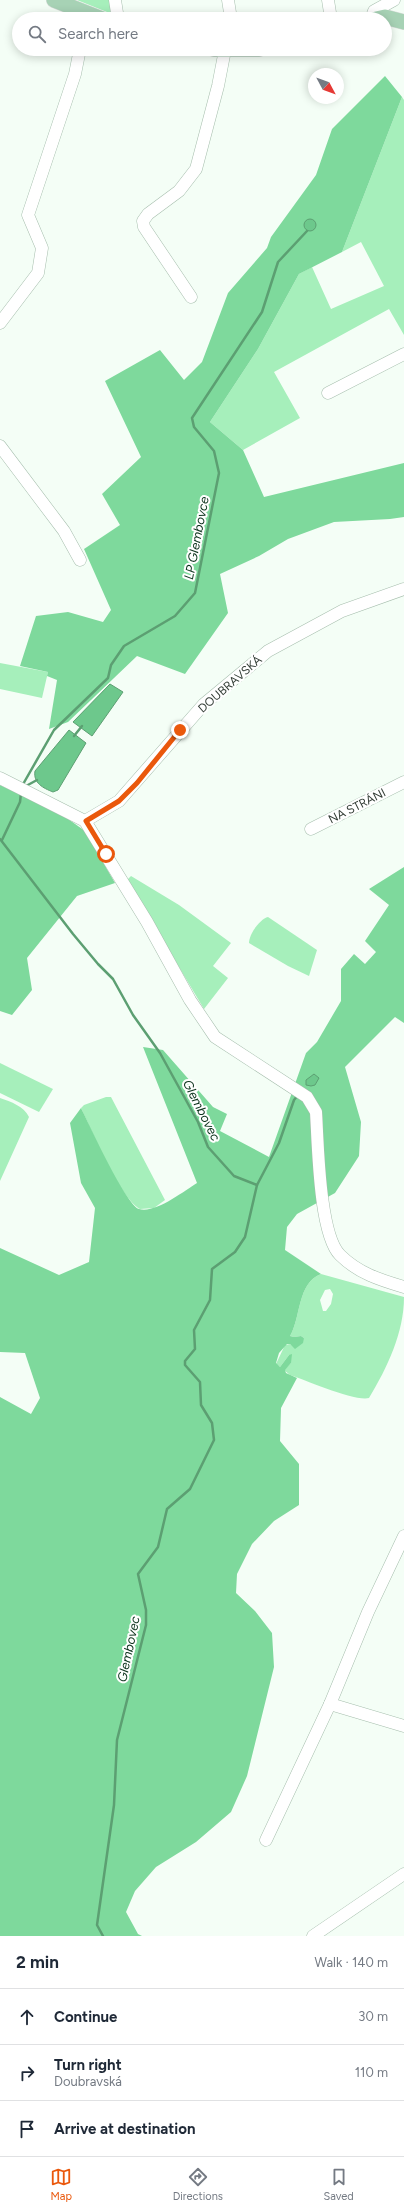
<!DOCTYPE html>
<html lang="en">
<head>
<meta charset="utf-8">
<style>
	:root { --surface:#fff; --page:#f2f2f3; --text:#1f2937; --muted:#747a83; --line:#e0e1e3; --accent:#ea580c }
	body { margin:0; font-family:Figtree,sans-serif; background:var(--page); color:var(--text) }
	.compass { position:absolute; left:308px; top:68px; width:36px; height:36px; border-radius:50%; background:var(--surface); box-shadow:0 2px 10px #0003; rotate:131deg }
	.stop { position:absolute; width:12px; height:12px; margin:-9px; border:3px solid #ea580c; border-radius:50%; background:#fff }
	.stop.end { background:#ea580c; border-color:#fff; box-shadow:0 1px 4px #0008 }
	.list { margin:0; padding:0; list-style:none }
	h2 { display:flex; justify-content:space-between; align-items:center; height:52px; margin:0; padding:0 16px; font-size:17px }
	h2 small { font-size:13px; font-weight:400; color:var(--muted) }
	.list li { display:grid; grid-template-columns:26px 1fr auto; gap:12px; align-items:center; box-sizing:border-box; height:56px; padding:0 16px; border-top:1px solid var(--line) }
	.list b { display:block; font-size:15px; white-space:nowrap }
	.list p { margin:0; font-size:13px; white-space:nowrap; color:var(--muted) }
	.list em { font-size:13px; font-style:normal; color:var(--muted) }
	.icon { flex:none; width:22px; height:22px; fill:none; stroke:currentColor; stroke-width:2; stroke-linecap:round; stroke-linejoin:round }
	.map { position:relative; flex:none; width:404px; height:1936px; overflow:hidden }
	.search { position:absolute; background:var(--surface); box-shadow:0 2px 10px #0003; left:12px; right:12px; top:12px; height:44px; display:flex; align-items:center; gap:10px; box-sizing:border-box; padding:0 14px; border-radius:22px; color:var(--muted); font-size:15px }
	.sheet { height:220px; background:var(--surface) }
	nav { display:flex; justify-content:space-around; align-items:center; box-sizing:border-box; height:56px; border-top:1px solid var(--line); background:var(--surface); font-size:11px; color:var(--muted) }
	nav a { display:grid; justify-items:center; gap:2px }
	nav .on { color:var(--accent) }
	.map>svg:first-child { display:block }
	.green { fill:#a6efbb; fill-rule:evenodd }
	.forest { fill:#7ed99c }
	.water { fill:#6dc88c; stroke:#5c9f72 }
	.lines { fill:none; stroke-linecap:round; stroke-linejoin:round }
	.stream { stroke:#5c9f72; stroke-width:2.5 }
	.minor-casing { stroke:#a6bead; stroke-width:13 }
	.major-casing { stroke:#dadcdb; stroke-width:16 }
	.minor { stroke:#fff; stroke-width:12 }
	.major { stroke:#a7d2b5; stroke-width:15 }
	.route { stroke:#ea580c; stroke-width:5 }
	.labels { text-anchor:middle; stroke-width:4; stroke-linejoin:round; paint-order:stroke }
	.street-label { font-size:12px; fill:#343e37; stroke:#fff }
	.water-label { font-size:13px; font-style:italic; fill:#0d341d; stroke:#fff }
</style>
</head>
<body>
<div class="map">
<svg width="404" height="1936" viewBox="0 0 404 1936">
	<rect width="100%" height="100%" fill="#f4fef6"/>
	<g class="green">
		<path d="M77 0H111L112 14Z"/>
		<path d="M402 97 404 100V335L389 309 274 372 300 418 243 450 210 422 258 349 299 274 312 267 331 309 384 286 361 242 342 252Z"/>
		<path d="M0 663 48 672 42 698 0 689Z"/>
		<path d="M131 876 179 905 231 943 213 966 228 978 204 1009 127 880Z"/>
		<path d="M268 917 317 950 309 976 288 966 249 943C249 934 260 919 268 917Z"/>
		<path d="M0 1063 53 1089 39 1112 0 1093Z"/>
		<path d="M106 1097H111L165 1200 154 1208 140 1209C120 1198 92 1131 81 1108L84 1105Z"/>
		<path d="M0 1098C11 1102 24 1106 29 1117L0 1181Z"/>
		<path d="M321 1274 404 1297C404 1333 387 1368 369 1398 356 1402 305 1380 290 1375L284 1370 291 1363 289 1355 280 1367 276 1364 285 1345 290 1344 295 1348 304 1338 301 1336 294 1337 290 1336C301 1318 297 1283 321 1274ZM330 1289 333 1294 331 1304 326 1311H323L320 1300 325 1290Z"/>
	</g>
	<g class="forest">
		<path d="M385 76 402 97 342 252 299 274 258 349 210 422 243 450 264 497 404 463V517L390 519 334 522 288 539 259 556 220 574 228 613 185 674 137 656 68 722 49 729 57 680 47 676 48 672 20 666 36 616 68 612 103 622 111 610 84 549 120 525 102 494 141 457 105 381 160 350 184 380 202 362 228 293 267 248 271 237 316 175 332 129Z"/>
		<path d="M0 785 61 814 85 831 115 883 77 896 27 958 32 990 12 1015 0 1011Z"/>
		<path d="M404 867V1023L395 1017 345 1067 361 1122 359 1156 335 1193 297 1214 287 1227 285 1250 321 1274C297 1283 301 1318 290 1336L294 1337 301 1336 304 1338 303 1343 295 1349 290 1344H287L279 1353 276 1363 280 1367 289 1355 292 1354 291 1363 285 1370 286 1373 297 1378 281 1408 280 1441 299 1464V1505L274 1521 252 1544 237 1574 236 1593 255 1611 272 1633 274 1667 247 1776 231 1812 196 1842 156 1867 135 1891 126 1912 138 1934 142 1936H0V1397L31 1414 40 1398 25 1353 0 1352V1248L59 1275 89 1262 95 1208 81 1183 70 1123 81 1108C89 1124 126 1205 139 1209 155 1214 184 1191 197 1183L143 1047 163 1050 213 1107 227 1114 220 1131 269 1157 306 1053 317 1042 341 1001V969L354 954 365 964 376 952 365 941 389 905 369 889Z"/>
	</g>
	<g class="water">
		<circle cx="310" cy="225" r="6"/>
		<path d="M110 684 123 692 92 736 73 722Z"/>
		<path d="M69 730 86 743 58 790 53 792C43 788 33 783 35 771Z"/>
		<path d="M314 1074 319 1078 315 1085 311 1086 306 1085V1080Z"/>
	</g>
	<g class="lines">
		<g class="stream">
			<path d="M74 736 82 726"/>
			<path d="M22 786 54 730 108 678 111 665 124 646 175 616 195 593 219 473 214 451 194 427 192 418 262 312 278 262 307 231"/>
			<path d="M26 786 37 780"/>
			<path d="M0 839 73 934 98 964 113 979 133 1015 160 1053 198 1122 208 1147 234 1176 257 1185 245 1237 235 1252 212 1269 210 1300 194 1330 195 1349 185 1361V1365L200 1382 201 1405 212 1423 214 1440 190 1489 167 1509 158 1547 138 1574 146 1610V1625L117 1740 114 1805 97 1925 103 1936"/>
			<path d="M2 840 20 802 21 793"/>
			<path d="M257 1185 279 1143 294 1100 298 1095"/>
		</g>
		<g class="minor-casing">
			<g id="minor">
				<path d="M115 0 118 19"/>
				<path d="M228 0 231 19"/>
				<path d="M328 0 331 19"/>
				<path d="M371 19 374 11 394 0"/>
				<path d="M191 297 144 227 143 221 148 214 179 191 196 169 218 86 225 50"/>
				<path d="M0 323 38 273 42 248 28 215 75 74 80 49"/>
				<path d="M328 393 404 354"/>
				<path d="M0 446 64 531 80 560"/>
				<path d="M0 778 85 821 119 801 204 704 268 651 342 611 404 589"/>
				<path d="M85 821 147 922 190 1000 215 1037 307 1097 316 1112C318 1143 319 1234 340 1255 358 1273 380 1280 404 1287"/>
				<path d="M311 829 404 782"/>
				<path d="M330 1704 404 1726"/>
				<path d="M266 1840 330 1704 368 1612 404 1536"/>
				<path d="M313 1936 404 1874"/>
			</g>
		</g>
		<g class="major-casing">
			<g id="major">
				<path d="M54 0 102 19"/>
				<path d="M376 19 385 17 404 22"/>
				<path d="M214 49H259"/>
			</g>
		</g>
		<use href="#minor" class="minor"/>
		<use href="#major" class="major"/>
	</g>
	<g class="lines">
		<path class="route" d="M106 854 86 821 119 801 137 783 180 730"/>
	</g>
	<g class="labels">
		<g class="street-label">
			<text transform="translate(230 684) rotate(-41)" y="4">DOUBRAVSKÁ</text>
			<text transform="translate(357 806) rotate(-27)" y="4">NA STRÁNI</text>
		</g>
		<g class="water-label">
			<text transform="translate(196 538) rotate(-79)" y="5">LP Glembovce</text>
			<text transform="translate(202 1110) rotate(63)" y="5">Glembovec</text>
			<text transform="translate(128 1649) rotate(-78)" y="5">Glembovec</text>
		</g>
	</g>
</svg>
<svg class="compass" viewBox="-18 -18 36 36"><path d="M0-13l5 13h-10z" fill="#e53935"/><path d="M0 13l5-13h-10z" fill="#747a83"/></svg>
<div class="stop" style="left:106px;top:854px"></div>
<div class="stop end" style="left:180px;top:730px"></div>
<div class="search"><svg class="icon" aria-label="search" viewBox="0 0 24 24"><circle cx="10" cy="10" r="6"/><path d="M15 15l6 6"/></svg>Search here</div>
</div>
<section class="sheet">
<h2>2 min<small>Walk · 140 m</small></h2>
<ul class="list">
<li><svg class="icon" aria-label="ahead" viewBox="0 0 24 24"><path d="M12 20V5M6 11l6-6 6 6"/></svg><div><b>Continue</b></div><em>30 m</em></li>
<li><svg class="icon" aria-label="right" viewBox="0 0 24 24"><path d="M7 20v-9h11M14 6l5 5-5 5"/></svg><div><b>Turn right</b><p>Doubravská</p></div><em>110 m</em></li>
<li><svg class="icon" aria-label="arrive" viewBox="0 0 24 24"><path d="M6 21V4h12l-3 4 3 4H6"/></svg><div><b>Arrive at destination</b></div></li>
</ul>
</section>
<nav>
<a class="on"><svg class="icon" aria-label="map" viewBox="0 0 24 24"><path d="M3 6l6-2 6 2 6-2v14l-6 2-6-2-6 2zM9 4v14M15 6v14"/></svg>Map</a>
<a><svg class="icon" aria-label="directions" viewBox="0 0 24 24"><path d="M12 3l9 9-9 9-9-9zM9 14v-3h6M13 9l2 2-2 2"/></svg>Directions</a>
<a><svg class="icon" aria-label="saved" viewBox="0 0 24 24"><path d="M7 4h10v16l-5-4-5 4z"/></svg>Saved</a>
</nav>
</body>
</html>
